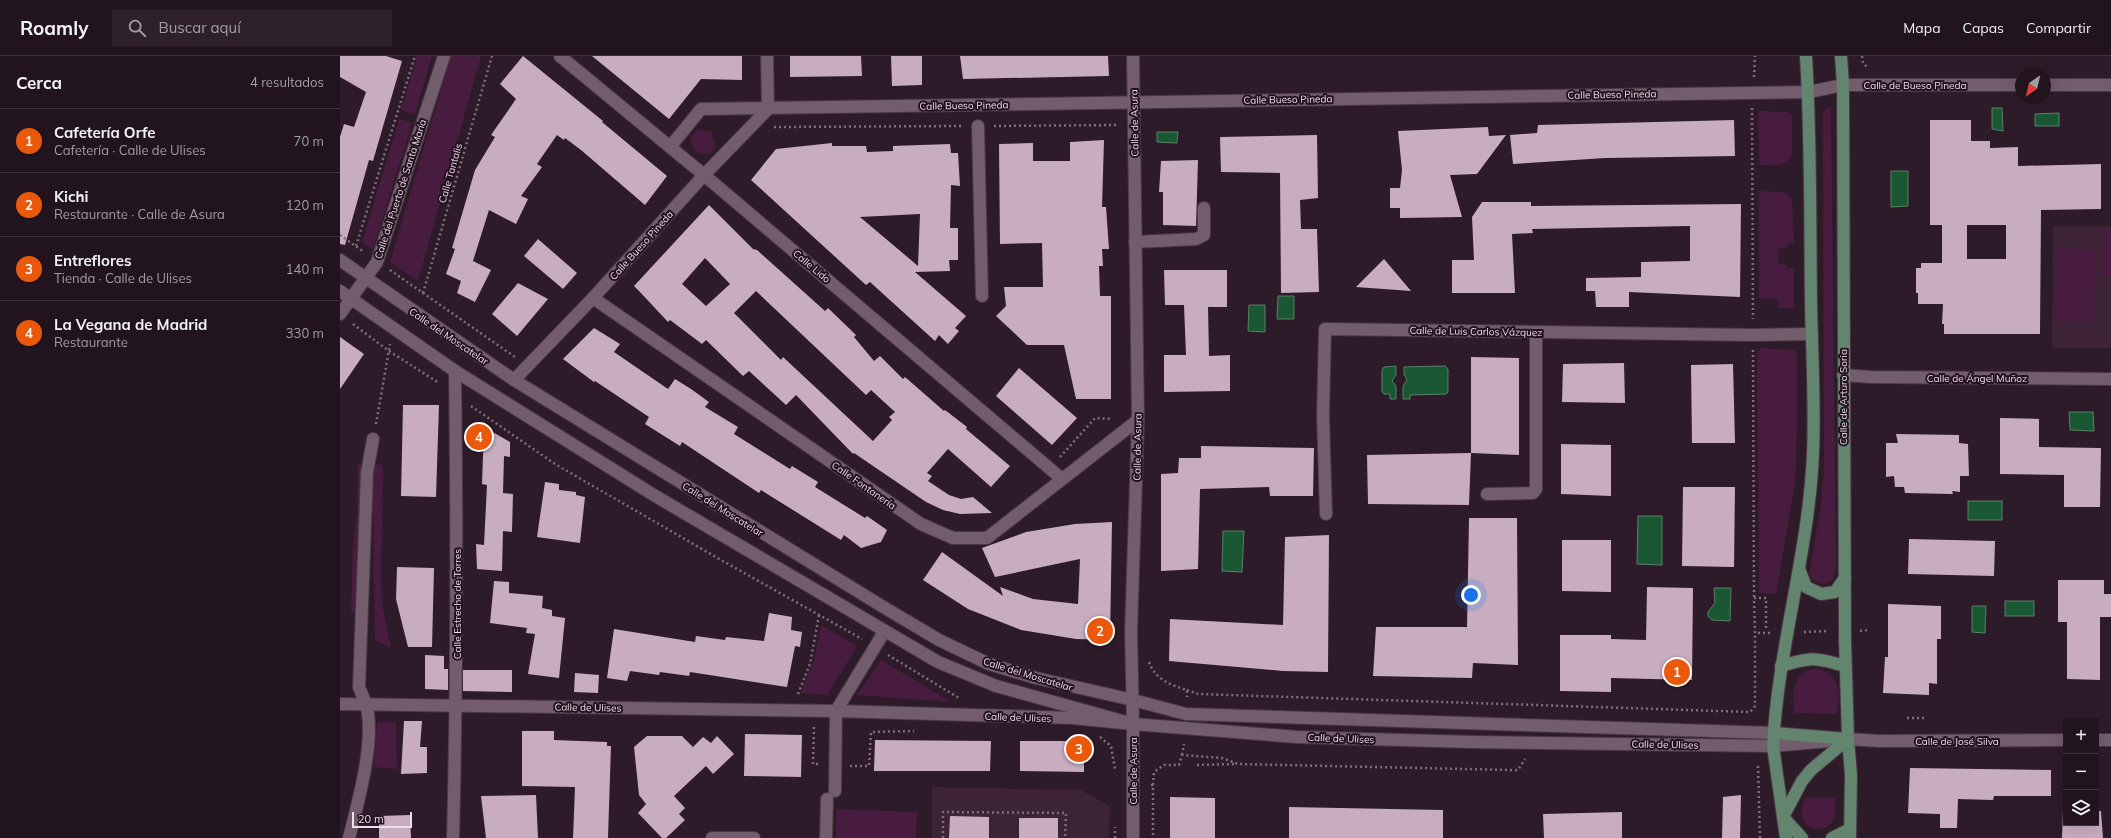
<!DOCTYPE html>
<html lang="es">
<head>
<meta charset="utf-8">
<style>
	:root { --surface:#22141f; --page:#2e212c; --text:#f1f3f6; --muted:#a29ea4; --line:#3f333d; --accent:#ea580c }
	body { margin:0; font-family:Mulish,sans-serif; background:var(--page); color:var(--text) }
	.controls { position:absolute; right:12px; bottom:12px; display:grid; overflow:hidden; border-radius:0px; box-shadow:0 4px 16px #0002 }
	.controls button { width:36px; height:36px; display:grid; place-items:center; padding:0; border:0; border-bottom:1px solid var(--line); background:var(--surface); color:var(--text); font:20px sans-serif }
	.compass { position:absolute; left:1675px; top:12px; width:36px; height:36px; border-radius:50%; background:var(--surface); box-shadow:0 4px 16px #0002; rotate:214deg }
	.scale { position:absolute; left:12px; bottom:10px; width:60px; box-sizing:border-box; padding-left:4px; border:2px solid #ecdee7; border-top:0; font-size:11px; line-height:14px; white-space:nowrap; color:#ecdee7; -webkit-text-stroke:3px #24111f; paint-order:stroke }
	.you { position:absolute; left:1131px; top:539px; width:14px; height:14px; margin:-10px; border:3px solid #fff; border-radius:50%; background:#1a73e8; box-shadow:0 0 0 6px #1a73e833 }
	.badge { display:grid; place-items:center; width:26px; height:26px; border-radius:50%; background:var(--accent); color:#fff; font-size:13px; font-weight:700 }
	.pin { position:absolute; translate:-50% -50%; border:2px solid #fff; box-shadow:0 1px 4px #0006 }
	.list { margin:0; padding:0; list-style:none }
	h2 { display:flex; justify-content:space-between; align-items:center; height:52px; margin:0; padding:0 16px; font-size:17px }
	h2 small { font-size:13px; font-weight:400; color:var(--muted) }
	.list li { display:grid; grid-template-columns:26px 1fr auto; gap:12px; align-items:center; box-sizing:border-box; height:64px; padding:0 16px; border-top:1px solid var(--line) }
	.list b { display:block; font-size:15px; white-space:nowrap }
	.list p { margin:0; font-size:13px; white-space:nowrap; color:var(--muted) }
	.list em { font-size:13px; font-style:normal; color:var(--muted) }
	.icon { flex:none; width:22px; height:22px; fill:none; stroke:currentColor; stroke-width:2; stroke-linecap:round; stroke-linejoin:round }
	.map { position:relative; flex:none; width:1771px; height:782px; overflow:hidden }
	header { display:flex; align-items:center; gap:24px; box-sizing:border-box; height:56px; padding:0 20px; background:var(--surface); border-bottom:1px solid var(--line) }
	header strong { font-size:19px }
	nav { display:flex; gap:22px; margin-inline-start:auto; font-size:14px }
	.search { width:280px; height:36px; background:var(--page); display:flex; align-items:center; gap:10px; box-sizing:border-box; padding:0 14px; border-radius:0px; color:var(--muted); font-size:15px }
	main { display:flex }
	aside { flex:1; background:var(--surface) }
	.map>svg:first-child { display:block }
	.built { fill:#3c2335 }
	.green { fill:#481c3e }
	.water { fill:#1a5733; stroke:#598069 }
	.building { fill:#c7adbf; fill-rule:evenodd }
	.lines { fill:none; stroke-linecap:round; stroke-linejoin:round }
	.lane-casing { stroke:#493944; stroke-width:14 }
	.street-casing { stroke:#493944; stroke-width:14 }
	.secondary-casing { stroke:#493944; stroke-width:14 }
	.primary-casing { stroke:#493944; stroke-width:14 }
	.path { stroke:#806f7b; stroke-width:2.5; stroke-dasharray:2 3; stroke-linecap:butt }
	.lane { stroke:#735c6c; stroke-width:12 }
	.street { stroke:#735c6c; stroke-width:12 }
	.secondary { stroke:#735c6c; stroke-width:12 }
	.primary { stroke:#63846e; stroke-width:12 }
	.labels { text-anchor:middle; stroke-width:4; stroke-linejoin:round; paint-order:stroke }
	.street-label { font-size:10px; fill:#ecdee7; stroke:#24111f }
</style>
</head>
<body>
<header>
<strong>Roamly</strong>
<div class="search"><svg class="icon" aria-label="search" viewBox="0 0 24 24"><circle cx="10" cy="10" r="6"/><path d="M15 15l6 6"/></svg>Buscar aquí</div>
<nav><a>Mapa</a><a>Capas</a><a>Compartir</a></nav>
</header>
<main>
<aside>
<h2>Cerca<small>4 resultados</small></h2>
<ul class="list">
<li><span class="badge">1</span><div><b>Cafetería Orfe</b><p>Cafetería · Calle de Ulises</p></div><em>70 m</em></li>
<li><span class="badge">2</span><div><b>Kichi</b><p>Restaurante · Calle de Asura</p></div><em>120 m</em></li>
<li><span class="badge">3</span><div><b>Entreflores</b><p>Tienda · Calle de Ulises</p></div><em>140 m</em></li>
<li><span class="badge">4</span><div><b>La Vegana de Madrid</b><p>Restaurante</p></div><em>330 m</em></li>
</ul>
</aside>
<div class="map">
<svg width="1771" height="782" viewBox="0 0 1771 782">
	<rect width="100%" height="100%" fill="#2e1b29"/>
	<g class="built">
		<path d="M1713 170H1771V292H1712Z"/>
		<path d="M592 731 741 734 770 750 769 782H592Z"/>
	</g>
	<g class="green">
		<path d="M77 0H92L75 58 61 54Z"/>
		<path d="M111 0H141L78 225 50 206Z"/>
		<path d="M1491 51 1496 503C1495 507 1496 512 1495 516 1492 532 1475 531 1469 517L1481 449 1484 408 1483 56Z"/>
		<path d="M1420 55 1447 56 1452 59V99C1447 112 1430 109 1419 109L1418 57Z"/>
		<path d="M59 63 72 67 33 194 22 186Z"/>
		<path d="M358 73 372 76 376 90 370 98 355 96 350 82Z"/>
		<path d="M1419 135 1444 136 1452 143 1454 186 1447 189V192H1439L1438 208 1446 209V211L1453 212 1454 215V252H1438V243L1419 242Z"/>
		<rect x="1762" y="174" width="9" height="48"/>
		<path d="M1716 192 1755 193 1754 266 1715 265Z"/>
		<path d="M1421 292 1454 294 1457 298V376L1455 427 1436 538 1419 537 1417 328V298Z"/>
		<path d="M18 407H21V557L11 556 13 492 17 456Z"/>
		<path d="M37 408 42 409 43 421 41 514 42 548 51 592 35 584 32 411Z"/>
		<path d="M481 569 517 590 487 639 461 637 474 604Z"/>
		<path d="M541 604 611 646 517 639Z"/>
		<path d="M1474 612C1501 617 1500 635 1497 658L1454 657C1454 635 1450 621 1474 612Z"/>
		<path d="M37 666H56L57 713 34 711Z"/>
		<path d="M1465 742H1495C1495 749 1496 758 1493 764 1483 782 1452 772 1465 742Z"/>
		<path d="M496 753 577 756 576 782H496Z"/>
	</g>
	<g class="water">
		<path d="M1652 52H1662L1663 75 1652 73Z"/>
		<path d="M1719 57V70H1695V58Z"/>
		<path d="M817 76H838L837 87 817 86Z"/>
		<path d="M1551 115H1568V150L1551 151Z"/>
		<path d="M938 240H954V263H937Z"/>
		<path d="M909 249H925V276L908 275Z"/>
		<path d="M1056 310V319L1052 325 1056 330V343H1050V338H1044L1042 336V314L1044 311Z"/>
		<path d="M1101 310H1105L1108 313V336L1106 338 1070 339V343H1063V330L1067 324 1064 318V311Z"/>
		<path d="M1729 356H1753L1754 375 1730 374Z"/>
		<rect x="1628" y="445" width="34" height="19"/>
		<path d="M1298 460H1322V509L1297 508Z"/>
		<path d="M883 475H904L902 516 882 515Z"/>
		<path d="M1374 532H1391L1390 565 1372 564 1368 560V556L1375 547Z"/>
		<rect x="1665" y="545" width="29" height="15"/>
		<path d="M1632 550H1646L1645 577 1632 576Z"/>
	</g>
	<g class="building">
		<path d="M0 0H46L62 5 33 105 29 104 5 189 0 188V81L4 68 14 71 26 36 0 21Z"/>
		<path d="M183 0 263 65 262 66 327 120 305 149 241 94 225 82 224 84 217 79 197 108 202 111 181 140 188 143 176 168 149 154 133 205 151 214 135 246 117 237 121 225 106 218 115 193 112 192 135 114 155 81 151 79 176 43 160 28Z"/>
		<path d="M252 0H402V24L361 23 329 63Z"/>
		<path d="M450 0H521L522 20 450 21Z"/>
		<path d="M551 0H582V29L552 30Z"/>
		<path d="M620 0H768L769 20 623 23Z"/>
		<path d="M1394 64 1395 100 1265 102 1173 108 1170 79 1197 77 1198 69Z"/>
		<path d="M1590 64H1631V85H1650V92L1678 91V110L1761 108V153L1701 154 1700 278H1604V268H1602L1603 248H1578V237H1576V212H1581V207H1602V169H1590ZM1627 169H1666V203H1627Z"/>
		<path d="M1148 71 1149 80 1166 79 1137 118 1110 119 1122 161 1060 162V152H1050V132H1060L1062 114 1058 75Z"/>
		<path d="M977 79 978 142 960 144 961 173H977L979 236 941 237 940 117 881 116 880 81Z"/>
		<path d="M764 84 762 151H766L769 193H762L763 210H759L760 240H771V343H736L724 289H687L656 260 666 250 664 231H703L702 187 660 188 659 88 693 87V105H730V86Z"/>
		<path d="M492 87V90H526L527 96 553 95V90L610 88 611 97H618L620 130 611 129 610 172H618V204H609L610 215 575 216 626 260 615 272 619 275 608 288 599 279 595 285 530 226 526 229 411 124 436 93ZM580 158 578 210 520 161Z"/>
		<path d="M858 104 856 170 823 169V136H819L821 105Z"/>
		<path d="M1142 146H1191V150L1401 148 1400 241 1289 236V251H1256L1255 235H1246V222L1301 221V206L1350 205V170L1192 173 1193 177 1172 178 1175 237H1112V204H1134L1132 161Z"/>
		<path d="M369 149 413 193 417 194 485 255 488 252 516 279 514 281 534 305 540 300 563 323 565 321 604 355 605 354 627 371 626 373 670 410 651 431 608 393 587 417 592 420 588 425 609 439 621 443 633 441 652 457 620 458 603 454 586 446 514 397 513 398 456 339 446 349 409 315 403 320 366 284 362 288 330 264 328 266 300 236 294 230ZM365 202 390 228 366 250 342 228ZM416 235 526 339 531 334 555 356 549 361 552 364 533 385 443 301 441 304 394 257Z"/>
		<path d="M198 183 237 217 223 233 184 200Z"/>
		<path d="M1044 203 1071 235 1016 231Z"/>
		<path d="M824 214H887V251H868L869 300 890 299V335L824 336V299H846L844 249H825Z"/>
		<path d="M178 227 208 243 177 280 152 258Z"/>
		<path d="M254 272 280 288 274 296 328 333 335 323 351 333 369 346 365 351 398 371 394 378 450 413 452 410 478 426 475 431 525 462 527 460 547 474 541 486 521 492 504 479 501 484 421 434 419 437 342 386 340 390 305 368 309 361 255 325 254 326 223 303Z"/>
		<path d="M0 281 24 298 0 333Z"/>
		<path d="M1131 301 1179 302V399L1131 397Z"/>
		<path d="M1284 307 1285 347 1222 346 1223 308Z"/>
		<path d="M1393 308 1395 387H1352L1351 309Z"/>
		<path d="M679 312 737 362 712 389 656 340Z"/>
		<path d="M63 349H99L96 441 61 440Z"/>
		<path d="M1660 362 1699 363V391L1761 392 1760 451H1724V419L1660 418Z"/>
		<path d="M144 371 170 386V401L164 400 163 437 173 438 172 476 163 475 162 515 137 513 136 488 144 489 147 429 142 428Z"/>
		<path d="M1556 378 1619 379V387L1628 388 1629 420H1620V436L1612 435 1613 438 1565 437 1564 431H1555L1554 420 1546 421V387H1558Z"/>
		<path d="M1221 388 1271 389V440L1221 438Z"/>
		<path d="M861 390 974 392 973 440H930L929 431 860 433 858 513 821 515V418L838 417 839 402H861Z"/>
		<path d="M1131 397 1129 449 1028 448 1027 399Z"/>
		<path d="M205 426 219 428V434L236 436V439L245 441 240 487 197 481Z"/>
		<path d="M1343 431H1395L1394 511 1342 510Z"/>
		<path d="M1129 462H1177L1178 609 1133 607 1132 622 1033 620 1036 571H1127Z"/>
		<path d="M772 466 770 584 736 583 681 574 628 553 583 524 602 496 663 540 660 531 693 543 738 548 740 503 655 521 642 492 686 476 735 468Z"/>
		<path d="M989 479 988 616 943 615 829 605 830 563 943 569 945 481Z"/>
		<path d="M1569 483 1655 485 1654 520 1568 518Z"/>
		<path d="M1222 484H1271V536L1222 535Z"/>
		<path d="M57 511 94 512 92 591H68L56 543Z"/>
		<path d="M1718 524H1764V538H1771V561H1760V624L1727 623V566H1718Z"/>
		<path d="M154 525 169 526V537L203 540 202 552 212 554V560L225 562 219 622 188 618 195 578 186 577 187 572 150 567Z"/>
		<path d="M1307 531 1353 532 1352 624 1271 622V636L1220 635V579H1271V583L1306 584Z"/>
		<path d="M1548 548 1601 550V583H1597V628L1589 627V639L1543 637 1545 601H1548Z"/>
		<path d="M429 557 452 561 451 574 462 576 460 591 455 590 447 631 350 616 349 620 320 616 319 619 290 615 287 625 267 622 274 573 355 586 356 580 385 584 386 581 424 585Z"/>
		<path d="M85 599 104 600V613H108V634L85 633Z"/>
		<path d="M123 614H172V636L123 635Z"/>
		<path d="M235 617 259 619 258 637 234 636Z"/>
		<path d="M64 665H82L80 691H87V717L61 718Z"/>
		<path d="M182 675H214V684L267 686V690H271L268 782H233L235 731 182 730Z"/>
		<path d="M405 678 462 679 461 721 404 720Z"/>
		<path d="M307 680H342L353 691 363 681 371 687 377 680 394 698 373 718 366 710 334 740 345 752 339 758 345 764 326 782H322L298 757 306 748 299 739 294 691Z"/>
		<path d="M535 684 651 685 650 715H534Z"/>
		<path d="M680 685H744V716L680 715Z"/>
		<path d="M1570 712 1711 714V740H1654L1653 744 1618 743 1617 772H1600V758L1568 757Z"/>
		<path d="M196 739 198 782H146L141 740Z"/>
		<path d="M1401 739 1400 782H1382L1383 741Z"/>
		<path d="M830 741 875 742V782H830Z"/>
		<path d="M949 751 1103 754V782H949Z"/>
		<path d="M1723 754H1726V767H1756V755H1761L1763 782H1722Z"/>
		<path d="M1282 756V782H1204L1203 758Z"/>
		<path d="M70 759 71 782H39V760Z"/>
		<path d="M610 760 649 761V782H609Z"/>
		<rect x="679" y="762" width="39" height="20"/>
	</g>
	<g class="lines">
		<g class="lane-casing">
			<g id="lane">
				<path d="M638 70 642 240"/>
				<path d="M795 186 856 183 864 179V152"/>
				<path d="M1147 438 1193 437 1196 433V276"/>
				<path d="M793 668 957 681 1132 686 1433 690 1489 685"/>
				<path d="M495 735 496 655"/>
			</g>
		</g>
		<g class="street-casing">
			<g id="street">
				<path d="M220 0 364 119 722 423"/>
				<path d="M1705 29H1771"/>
				<path d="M330 91 361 53 1469 36 1503 29H1681"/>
				<path d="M253 242 581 468 613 482H647L798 364"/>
				<path d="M0 258 37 206 104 0"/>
				<path d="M1503 319 1531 321 1771 323"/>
				<path d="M174 324 253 242 364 119 428 53 427 0"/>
				<path d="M986 458 983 360 985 273 1413 279 1472 278"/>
				<path d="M0 648 496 655 544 576"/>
				<path d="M496 655 733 662 793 668 791 575 798 364 793 0"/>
				<path d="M9 782C18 746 36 684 26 648 24 642 21 637 19 631L27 417 33 383"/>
				<path d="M113 782C117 626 117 471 115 315"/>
				<path d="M372 782H414"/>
				<path d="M486 782 487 743"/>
			</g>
		</g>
		<g class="secondary-casing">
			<g id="secondary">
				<path d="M0 204 174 324 545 552 599 584 649 608 696 622 793 644 846 658 1434 677"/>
				<path d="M0 235 115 315 317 441 598 606 656 630 793 668V782"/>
				<path d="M1508 683 1539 685 1726 684"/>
				<path d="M1756 684H1771"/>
			</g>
		</g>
		<g class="primary-casing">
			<g id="primary">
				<path d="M1501 0 1503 29 1505 584 1508 683 1511 719 1510 782"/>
				<path d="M1460 515 1466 531 1481 538 1495 536 1505 522"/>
				<path d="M1441 610C1471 601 1475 601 1505 610"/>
				<path d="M1434 677 1508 683"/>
				<path d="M1443 761 1462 725 1471 714 1508 683"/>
				<path d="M1443 761 1462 782"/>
				<path d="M1446 782 1433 690C1438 591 1469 496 1473 397 1475 347 1472 297 1471 247 1470 165 1471 82 1466 0"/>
				<path d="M1492 782 1510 773"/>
			</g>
		</g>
		<g class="path">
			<path d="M1522 0 1523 7 1528 12"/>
			<path d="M1414 21 1415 0"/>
			<path d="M1412 52 1413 263"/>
			<path d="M654 70 779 69"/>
			<path d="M434 71 623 70"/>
			<path d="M0 179 24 196"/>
			<path d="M16 190 75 0"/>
			<path d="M50 214 175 301"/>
			<path d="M83 237 152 0"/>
			<path d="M13 268 49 295 99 327"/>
			<path d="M1413 294 1414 542"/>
			<path d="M131 350 215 408 381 504 522 583"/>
			<path d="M36 368 50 288"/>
			<path d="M720 401 755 362 772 363"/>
			<path d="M1426 572V542H1414L1415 577H1431"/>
			<path d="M1520 575 1528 574"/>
			<path d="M1464 576 1489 575"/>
			<path d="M548 599 619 642"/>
			<path d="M809 606C815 623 830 629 847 634V641"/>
			<path d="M847 634 858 638 1410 656 1415 650V577"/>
			<path d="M458 638 470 608 479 559"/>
			<path d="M1567 662H1585"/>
			<path d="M474 671 473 708H479"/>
			<path d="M760 681 771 690 775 713"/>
			<path d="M842 699 844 688"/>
			<path d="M857 709 896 708"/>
			<path d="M510 710H529L531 676 574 675"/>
			<path d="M1418 710 1420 782"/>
			<path d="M811 729H813V782"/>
			<path d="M813 729 814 716 824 709H839L842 699 882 702 898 708 1171 714H1178L1185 703"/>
			<path d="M603 782V756L726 757 725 782"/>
			<path d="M775 782V771"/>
		</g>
		<use href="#lane" class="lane"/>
		<use href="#street" class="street"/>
		<use href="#secondary" class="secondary"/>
		<use href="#primary" class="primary"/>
	</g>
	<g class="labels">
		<g class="street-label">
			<text x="1575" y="33">Calle de Bueso Pineda</text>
			<text transform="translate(1272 38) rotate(-1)" y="4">Calle Bueso Pineda</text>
			<text transform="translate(948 43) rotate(-1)" y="4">Calle Bueso Pineda</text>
			<text transform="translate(624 49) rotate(-1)" y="4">Calle Bueso Pineda</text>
			<text transform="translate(794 67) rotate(-91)" y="4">Calle de Asura</text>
			<text transform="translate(110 117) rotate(-74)" y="4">Calle Tantalis</text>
			<text transform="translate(60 133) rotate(-72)" y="4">Calle del Puerto de Santa María</text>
			<text transform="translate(301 189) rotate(-48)" y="4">Calle Bueso Pineda</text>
			<text transform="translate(472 210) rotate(40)" y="4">Calle Lido</text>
			<text transform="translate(1136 275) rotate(1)" y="4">Calle de Luis Carlos Vázquez</text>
			<text transform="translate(109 280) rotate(34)" y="4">Calle del Moscatelar</text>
			<text x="1637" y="326">Calle de Ángel Muñoz</text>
			<text transform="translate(1503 341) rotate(-90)" y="4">Calle de Arturo Soria</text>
			<text transform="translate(797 391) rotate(-89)" y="4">Calle de Asura</text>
			<text transform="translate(524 429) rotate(35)" y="4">Calle Fontanería</text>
			<text transform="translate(383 453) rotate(32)" y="4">Calle del Moscatelar</text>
			<text transform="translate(117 548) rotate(-90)" y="4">Calle Estrecho de Torres</text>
			<text transform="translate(688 618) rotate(17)" y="4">Calle del Moscatelar</text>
			<text transform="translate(248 651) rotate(1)" y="4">Calle de Ulises</text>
			<text transform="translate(678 661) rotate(2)" y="4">Calle de Ulises</text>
			<text transform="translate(1001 682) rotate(2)" y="4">Calle de Ulises</text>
			<text x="1617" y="689">Calle de José Silva</text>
			<text transform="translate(1325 688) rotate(1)" y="4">Calle de Ulises</text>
			<text transform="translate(793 715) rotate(-90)" y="4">Calle de Asura</text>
		</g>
	</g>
</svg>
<div class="controls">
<button>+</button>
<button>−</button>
<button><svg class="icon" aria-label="layers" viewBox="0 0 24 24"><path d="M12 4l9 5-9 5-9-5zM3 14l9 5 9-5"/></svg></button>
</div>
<svg class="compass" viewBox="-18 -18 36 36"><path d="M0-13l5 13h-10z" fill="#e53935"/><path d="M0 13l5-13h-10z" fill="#a29ea4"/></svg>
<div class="scale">20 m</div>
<div class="you"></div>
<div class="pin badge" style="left:1337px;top:616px">1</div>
<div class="pin badge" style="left:760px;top:575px">2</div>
<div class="pin badge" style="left:739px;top:693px">3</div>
<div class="pin badge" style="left:139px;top:381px">4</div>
</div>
</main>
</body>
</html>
